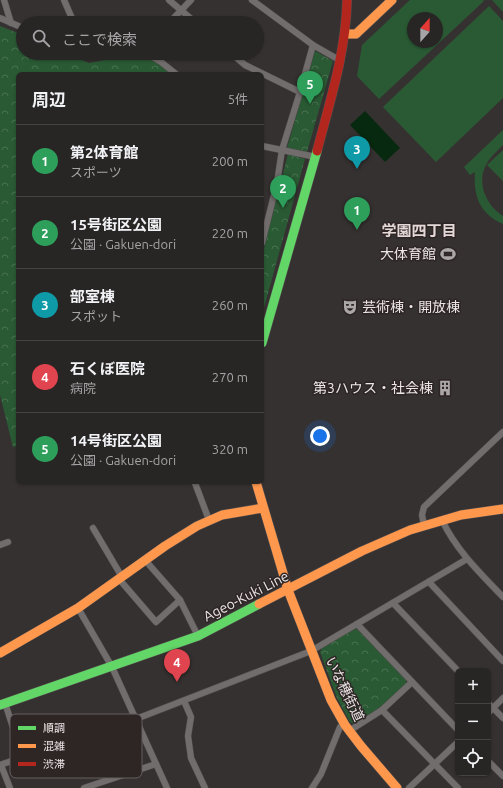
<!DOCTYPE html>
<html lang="ja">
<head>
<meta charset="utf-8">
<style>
	:root { --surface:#282525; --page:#343132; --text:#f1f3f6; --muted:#a5a5a7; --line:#444242; --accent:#aca7a7 }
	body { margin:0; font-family:Ubuntu,"Noto Sans JP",sans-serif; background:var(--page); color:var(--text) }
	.controls { position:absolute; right:12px; bottom:12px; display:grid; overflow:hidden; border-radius:6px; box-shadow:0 1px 3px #0004 }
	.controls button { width:36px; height:36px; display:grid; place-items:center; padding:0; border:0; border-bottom:1px solid var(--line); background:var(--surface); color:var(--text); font:20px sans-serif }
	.compass { position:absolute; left:407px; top:12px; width:36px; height:36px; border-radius:50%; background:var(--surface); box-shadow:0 1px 3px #0004; rotate:21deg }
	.you { position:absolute; left:320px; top:436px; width:14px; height:14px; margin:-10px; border:3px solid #fff; border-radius:50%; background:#1a73e8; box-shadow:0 0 0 6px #1a73e833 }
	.badge { display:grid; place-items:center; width:26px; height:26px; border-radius:50%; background:var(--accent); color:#fff; font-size:13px; font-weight:700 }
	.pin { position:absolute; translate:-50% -33px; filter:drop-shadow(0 1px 2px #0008) }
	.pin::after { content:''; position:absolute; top:21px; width:14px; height:12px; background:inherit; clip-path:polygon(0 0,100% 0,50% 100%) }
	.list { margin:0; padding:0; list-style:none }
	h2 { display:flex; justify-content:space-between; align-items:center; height:52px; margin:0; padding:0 16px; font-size:17px }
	h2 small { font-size:13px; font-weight:400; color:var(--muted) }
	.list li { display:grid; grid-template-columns:26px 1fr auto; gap:12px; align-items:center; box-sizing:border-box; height:72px; padding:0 16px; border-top:1px solid var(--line) }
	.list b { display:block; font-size:15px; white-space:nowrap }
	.list p { margin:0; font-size:13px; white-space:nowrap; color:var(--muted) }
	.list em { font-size:13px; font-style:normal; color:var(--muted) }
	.icon { flex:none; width:22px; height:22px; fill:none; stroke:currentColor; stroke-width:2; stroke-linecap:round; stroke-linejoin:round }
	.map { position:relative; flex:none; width:503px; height:788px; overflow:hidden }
	.search { position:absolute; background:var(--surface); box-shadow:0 1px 3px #0004; left:16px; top:16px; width:248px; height:44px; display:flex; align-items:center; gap:10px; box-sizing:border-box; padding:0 14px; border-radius:22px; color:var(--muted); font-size:15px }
	.panel { position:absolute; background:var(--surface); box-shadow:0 1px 3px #0004; left:16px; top:72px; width:248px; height:412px; border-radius:6px }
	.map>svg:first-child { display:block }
	.park { fill:url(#park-crowns) }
	.pitch { fill:#2a5a34; fill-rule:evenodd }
	.water { fill:#07290f }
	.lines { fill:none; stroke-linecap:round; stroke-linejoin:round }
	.street-casing { stroke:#534f4f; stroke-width:7 }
	.fast-casing { stroke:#534f4f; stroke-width:10 }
	.slow-casing { stroke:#534f4f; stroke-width:10 }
	.jam-casing { stroke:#534f4f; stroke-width:10 }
	.street { stroke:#726d6d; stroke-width:6 }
	.fast { stroke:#63d668; stroke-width:9 }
	.slow { stroke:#ff974d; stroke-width:9 }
	.jam { stroke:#b3261e; stroke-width:9 }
	.labels { text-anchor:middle; stroke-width:3; stroke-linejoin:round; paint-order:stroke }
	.poi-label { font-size:14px; fill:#ece6e6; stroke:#2e2525; text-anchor:end }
	.street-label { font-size:14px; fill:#ece6e6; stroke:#2e2525 }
	.neighbourhood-label { font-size:15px; font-weight:bold; fill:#e4d8d8; stroke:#2e2525 }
	.key { fill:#2e2525; stroke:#675f5f; stroke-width:1 }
	.key-label { font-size:11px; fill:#ece6e6 }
</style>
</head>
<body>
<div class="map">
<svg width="503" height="788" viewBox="0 0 503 788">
	<defs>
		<pattern id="park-crowns" width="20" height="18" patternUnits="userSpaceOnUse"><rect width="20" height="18" fill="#2a5a34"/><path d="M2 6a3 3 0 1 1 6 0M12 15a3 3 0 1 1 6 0" fill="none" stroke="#497251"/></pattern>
	</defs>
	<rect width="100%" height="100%" fill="#363131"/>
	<g class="park">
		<path d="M0 26 23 35V53H65L89 63 136 54 145 56 160 64 171 74H18V446L13 447 0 395Z"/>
		<path d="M315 51 333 61 307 152 287 148Z"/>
		<path d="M288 154 305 159 262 315V256Z"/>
		<path d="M354 628 358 630 406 680V684L380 709 354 724 350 722 337 698 320 652 322 648Z"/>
	</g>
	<g class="pitch">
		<path d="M410 0H483L484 1 379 99 357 76 362 45ZM413 18H437V42H413Z"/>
		<path d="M492 0H503V12Z"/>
		<path d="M489 6 503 21V98L436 162 383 107Z"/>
		<path d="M503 130V145C496 152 489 158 485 167 477 185 487 206 503 216V224C480 214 473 196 475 172L470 175 464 167Z"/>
		<path d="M503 150V181L487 165Z"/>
	</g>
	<path class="water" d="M365 111 400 148 385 162 350 125Z"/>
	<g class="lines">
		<g class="street-casing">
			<g id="street">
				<path d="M4 0 11 23"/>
				<path d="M64 0 74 23"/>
				<path d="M169 0 196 23"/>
				<path d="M252 0 313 45 341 61"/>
				<path d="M0 18 23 28"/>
				<path d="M169 23 191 0"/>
				<path d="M82 53 89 56 113 53"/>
				<path d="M146 53 161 62 176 74"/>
				<path d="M231 53 245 65 300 92"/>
				<path d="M262 146 316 157"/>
				<path d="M262 243 277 183 282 150 300 92 313 45"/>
				<path d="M195 483 209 520"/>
				<path d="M442 520C456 550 480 573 503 597"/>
				<path d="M424 525 422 515 424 507 503 432"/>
				<path d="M93 528 122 577"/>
				<path d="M0 545 8 542"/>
				<path d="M119 579 156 622 180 600 145 560"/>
				<path d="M429 582 503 661"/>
				<path d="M180 600 198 636"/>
				<path d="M393 603 458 671"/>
				<path d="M78 608 112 667 167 788"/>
				<path d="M357 624 458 730"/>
				<path d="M184 701 191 717 188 736 191 758 205 788"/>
				<path d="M5 703 23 758"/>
				<path d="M488 703 503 718"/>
				<path d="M382 710 458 788"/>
				<path d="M488 713 503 698"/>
				<path d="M349 731 382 710 412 682"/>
				<path d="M488 761 503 776"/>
				<path d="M0 765 136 719 311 651 467 559"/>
				<path d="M1 765 10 788"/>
				<path d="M84 788 156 764"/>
				<path d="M312 788 321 774 340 727"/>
				<path d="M409 788 458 742"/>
			</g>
		</g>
		<g class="fast-casing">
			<g id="fast">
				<path d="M262 343 317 151"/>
				<path d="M0 705 198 636 259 604"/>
			</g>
		</g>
		<g class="slow-casing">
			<g id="slow">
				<path d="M346 34H356L392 0"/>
				<path d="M256 482 288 590 331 700 345 725 361 746 397 788"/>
				<path d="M259 604 362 551 410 530 461 515 503 509"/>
				<path d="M0 653 78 608 165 546 197 526 222 515 263 508"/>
			</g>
		</g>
		<g class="jam-casing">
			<path id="jam" d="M317 151C330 101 346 52 347 0"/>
		</g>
		<use href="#street" class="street"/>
		<use href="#fast" class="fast"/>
		<use href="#slow" class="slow"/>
		<use href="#jam" class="jam"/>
	</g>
	<defs>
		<g id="stadium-bare" transform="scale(1.2)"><path d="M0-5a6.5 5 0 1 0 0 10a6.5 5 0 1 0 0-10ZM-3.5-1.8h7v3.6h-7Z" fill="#aca7a7" stroke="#2e2525" stroke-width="2.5" paint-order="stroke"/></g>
		<g id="theatre-bare" transform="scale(1.2)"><path d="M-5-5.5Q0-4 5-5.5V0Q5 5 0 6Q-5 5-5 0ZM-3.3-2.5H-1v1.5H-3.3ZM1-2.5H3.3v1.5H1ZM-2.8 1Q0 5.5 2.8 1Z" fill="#aca7a7" stroke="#2e2525" stroke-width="2.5" paint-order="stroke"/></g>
		<g id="building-bare" transform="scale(1.2)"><path d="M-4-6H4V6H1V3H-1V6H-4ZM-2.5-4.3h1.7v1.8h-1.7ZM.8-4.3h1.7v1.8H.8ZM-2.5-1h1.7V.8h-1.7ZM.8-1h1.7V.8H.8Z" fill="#aca7a7" stroke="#2e2525" stroke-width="2.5" paint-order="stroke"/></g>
	</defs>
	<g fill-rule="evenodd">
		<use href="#stadium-bare" x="448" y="254"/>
		<use href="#theatre-bare" x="350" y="307"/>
		<use href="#building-bare" x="445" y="388"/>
	</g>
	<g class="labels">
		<g class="poi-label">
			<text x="436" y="259">大体育館</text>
			<text x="362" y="312" text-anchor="start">芸術棟・開放棟</text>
			<text x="433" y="393">第3ハウス・社会棟</text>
		</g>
		<g class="street-label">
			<text transform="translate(246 596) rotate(-27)" y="5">Ageo-Kuki Line</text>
			<text transform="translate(345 689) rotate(64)" y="5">いな穂街道</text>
		</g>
		<g class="neighbourhood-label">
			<text x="419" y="236">学園四丁目</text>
		</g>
	</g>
	<rect x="10" y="714" width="132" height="64" rx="6" class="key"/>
	<rect x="18" y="726" width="18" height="4" fill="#63d668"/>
	<rect x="18" y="744" width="18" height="4" fill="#ff974d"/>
	<rect x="18" y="762" width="18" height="4" fill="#b3261e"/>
	<g class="key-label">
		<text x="43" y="732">順調</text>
		<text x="43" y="750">混雑</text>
		<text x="43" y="768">渋滞</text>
	</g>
</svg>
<div class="controls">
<button>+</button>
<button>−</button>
<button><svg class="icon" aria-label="locate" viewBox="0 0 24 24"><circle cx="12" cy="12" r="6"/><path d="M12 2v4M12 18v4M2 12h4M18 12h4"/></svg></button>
</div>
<svg class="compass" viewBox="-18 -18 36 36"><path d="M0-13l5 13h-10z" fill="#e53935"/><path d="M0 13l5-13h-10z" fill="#a5a5a7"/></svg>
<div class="you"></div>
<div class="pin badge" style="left:357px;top:230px;background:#2e9e5b">1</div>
<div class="pin badge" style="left:283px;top:208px;background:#2e9e5b">2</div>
<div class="pin badge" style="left:357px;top:169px;background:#0f9aa8">3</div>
<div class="pin badge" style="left:177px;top:682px;background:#e0444e">4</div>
<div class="pin badge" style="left:310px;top:104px;background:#2e9e5b">5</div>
<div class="search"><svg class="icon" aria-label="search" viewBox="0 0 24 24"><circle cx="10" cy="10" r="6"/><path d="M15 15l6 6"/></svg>ここで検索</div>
<section class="panel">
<h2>周辺<small>5件</small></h2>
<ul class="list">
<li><span class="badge" style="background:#2e9e5b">1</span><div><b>第2体育館</b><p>スポーツ</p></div><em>200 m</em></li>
<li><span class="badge" style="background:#2e9e5b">2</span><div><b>15号街区公園</b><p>公園 · Gakuen-dori</p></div><em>220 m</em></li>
<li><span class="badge" style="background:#0f9aa8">3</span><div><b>部室棟</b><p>スポット</p></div><em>260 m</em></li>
<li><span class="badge" style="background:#e0444e">4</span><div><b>石くぼ医院</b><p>病院</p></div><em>270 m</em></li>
<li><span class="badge" style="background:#2e9e5b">5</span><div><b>14号街区公園</b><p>公園 · Gakuen-dori</p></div><em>320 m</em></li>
</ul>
</section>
</div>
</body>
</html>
